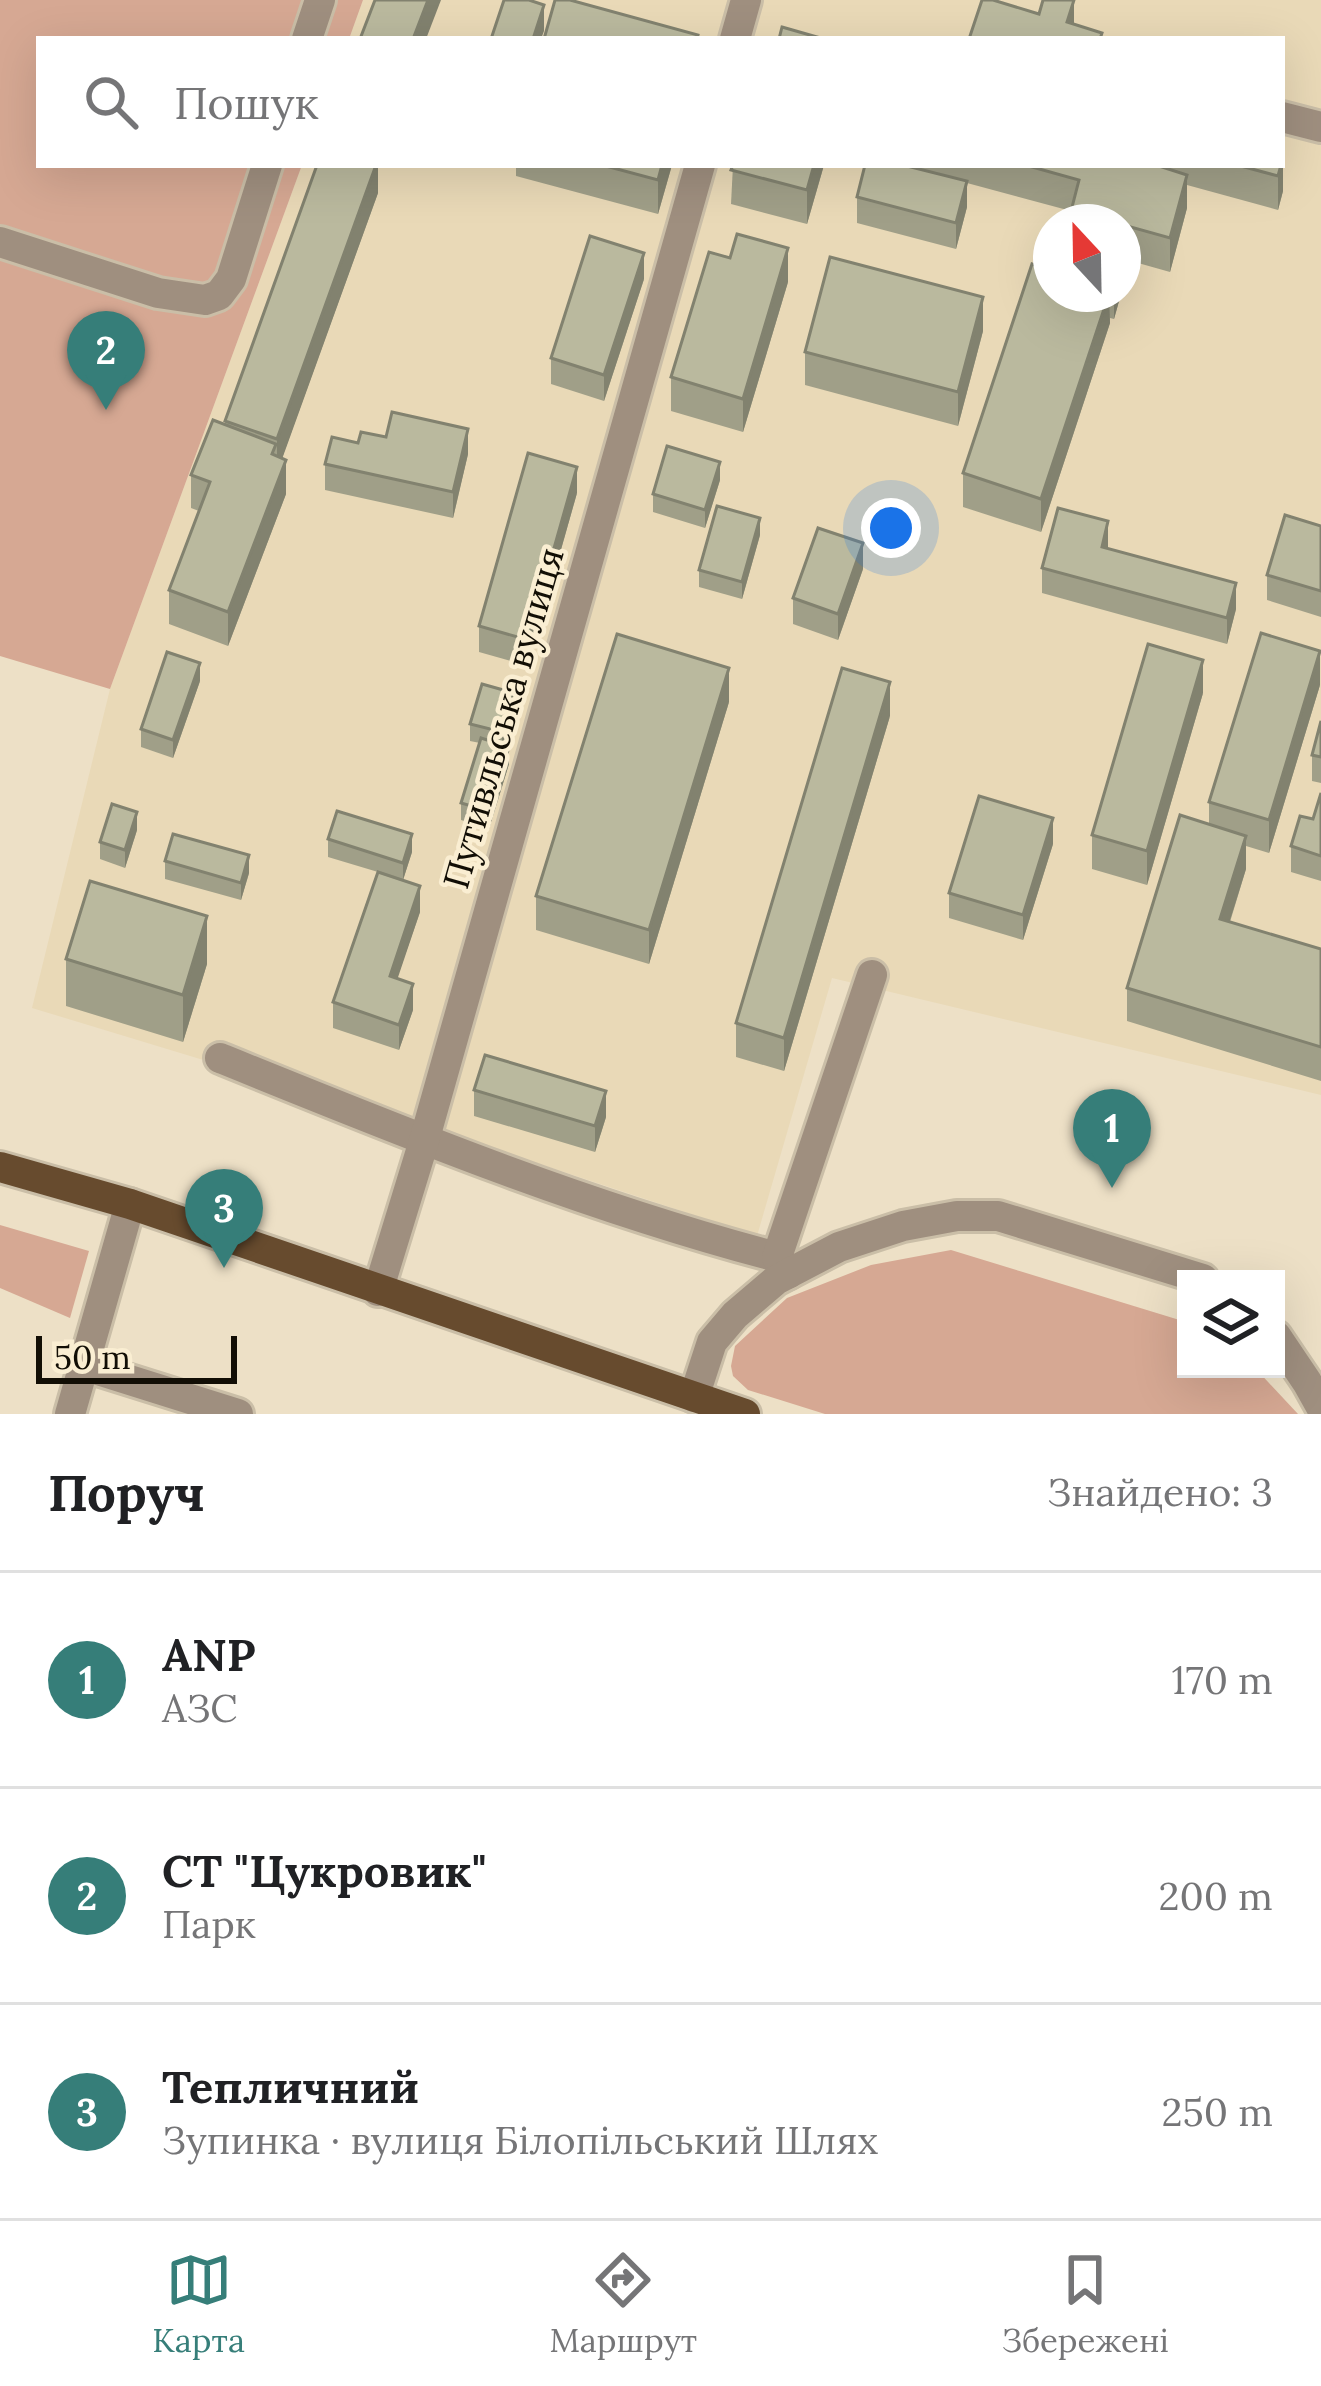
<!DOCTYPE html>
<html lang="uk">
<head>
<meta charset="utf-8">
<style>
	:root { --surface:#fff; --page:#f2f2f2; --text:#202124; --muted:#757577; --line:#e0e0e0; --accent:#367e79 }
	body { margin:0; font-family:Lora,serif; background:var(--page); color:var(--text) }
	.controls { position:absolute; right:36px; bottom:36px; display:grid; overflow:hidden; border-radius:0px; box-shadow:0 12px 48px #0002 }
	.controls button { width:108px; height:108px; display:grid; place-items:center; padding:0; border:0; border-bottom:3px solid var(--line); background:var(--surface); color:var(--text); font:60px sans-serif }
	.compass { position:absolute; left:1033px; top:204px; width:108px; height:108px; border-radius:50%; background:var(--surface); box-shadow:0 12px 48px #0002; rotate:338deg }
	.scale { position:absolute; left:36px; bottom:30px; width:201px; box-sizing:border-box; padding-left:12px; border:6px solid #120e05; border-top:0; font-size:33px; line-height:42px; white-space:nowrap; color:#120e05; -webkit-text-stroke:9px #faeed2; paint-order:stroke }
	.you { position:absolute; left:891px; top:528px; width:42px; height:42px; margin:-30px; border:9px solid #fff; border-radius:50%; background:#1a73e8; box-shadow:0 0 0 18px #1a73e833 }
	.badge { display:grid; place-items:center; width:78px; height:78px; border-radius:50%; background:var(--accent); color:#fff; font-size:39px; font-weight:700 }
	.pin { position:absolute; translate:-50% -99px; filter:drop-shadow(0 3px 6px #0008) }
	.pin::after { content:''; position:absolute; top:63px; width:42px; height:36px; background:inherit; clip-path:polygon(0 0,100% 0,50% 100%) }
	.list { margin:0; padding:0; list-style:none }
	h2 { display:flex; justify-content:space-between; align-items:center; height:156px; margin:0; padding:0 48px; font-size:51px }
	h2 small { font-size:39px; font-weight:400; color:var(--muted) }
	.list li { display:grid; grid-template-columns:78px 1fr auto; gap:36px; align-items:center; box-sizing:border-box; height:216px; padding:0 48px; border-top:3px solid var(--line) }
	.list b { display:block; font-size:45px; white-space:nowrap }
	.list p { margin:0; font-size:39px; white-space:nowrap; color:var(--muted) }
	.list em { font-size:39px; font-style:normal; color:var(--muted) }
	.icon { flex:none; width:66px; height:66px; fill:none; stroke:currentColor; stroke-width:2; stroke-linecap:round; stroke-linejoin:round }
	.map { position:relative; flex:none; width:1321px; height:1414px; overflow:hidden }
	.search { position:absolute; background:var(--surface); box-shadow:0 12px 48px #0002; left:36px; right:36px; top:36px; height:132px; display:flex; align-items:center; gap:30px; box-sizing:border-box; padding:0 42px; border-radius:0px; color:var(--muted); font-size:45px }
	.sheet { height:804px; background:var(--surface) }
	nav { display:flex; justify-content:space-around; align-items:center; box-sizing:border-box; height:168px; border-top:3px solid var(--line); background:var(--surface); font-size:33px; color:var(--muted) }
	nav a { display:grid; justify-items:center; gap:6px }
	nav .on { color:var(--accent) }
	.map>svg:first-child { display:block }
	.built { fill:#e9d9b7; fill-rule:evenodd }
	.green { fill:#d6a893 }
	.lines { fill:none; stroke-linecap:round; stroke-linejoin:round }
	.minor-casing { stroke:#cabea7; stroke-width:36 }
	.major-casing { stroke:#cabea7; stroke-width:36 }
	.minor { stroke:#9f8f7f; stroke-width:30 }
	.major { stroke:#674b2e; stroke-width:30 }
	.wall { fill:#a09f88 }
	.shaded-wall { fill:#82826f }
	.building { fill:#bab99e; stroke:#82826f; stroke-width:3 }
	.labels { text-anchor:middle; stroke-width:9; stroke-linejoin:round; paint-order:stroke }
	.street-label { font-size:36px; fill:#120e05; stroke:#faeed2 }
</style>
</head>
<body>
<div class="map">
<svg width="1321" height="1414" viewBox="0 0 1321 1414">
	<rect width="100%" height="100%" fill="#ede0c6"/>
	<path class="built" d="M363 0H1321V1095L832 978 757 1236 461 1138 32 1008 110 689 302 165H1282V39H349ZM1051 222H1123V294H1051Z"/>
	<g class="green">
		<path d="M0 0H363L349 39H39V165H302L110 689 0 656Z"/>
		<path d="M0 1225 89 1251 70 1318 0 1288Z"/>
		<path d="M951 1250 1186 1322V1369H1256L1298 1414H825L748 1390 733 1376 731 1366 735 1346 787 1298 871 1265Z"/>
	</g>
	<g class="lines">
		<g class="minor-casing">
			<g id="minor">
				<path d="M307 39 320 0"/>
				<path d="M735 39 746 0"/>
				<path d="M1282 117 1321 127"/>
				<path d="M0 242 158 293 205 300 219 295 231 279 267 165"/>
				<path d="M220 1058C402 1132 586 1207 777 1257"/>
				<path d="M788 1274 777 1257 872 975"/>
				<path d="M378 1291 424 1141 700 165"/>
				<path d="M1276 1336 1307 1382 1321 1407"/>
				<path d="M85 1366 238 1414"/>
				<path d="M694 1397 712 1342 735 1315 776 1280 839 1247 903 1226 957 1216H998L1203 1279"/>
				<path d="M70 1414 130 1204"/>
			</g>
		</g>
		<g class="major-casing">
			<path id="major" d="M0 1167 130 1204 745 1414"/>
		</g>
		<use href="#minor" class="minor"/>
		<use href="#major" class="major"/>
	</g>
	<g class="wall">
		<path d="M378 165V193L282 458 286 494 228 646 169 624V590L199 511 191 508V475L225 424V421Z"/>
		<path d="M516 165H672L658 214 516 176Z"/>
		<path d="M733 165H824L807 224 731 204Z"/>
		<path d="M865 165H1282L1283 191 1278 210 1187 185V208L1170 272 1131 261 1123 222H1070L1071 211 967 183V207L956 249 857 223V197Z"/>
		<path d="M644 279 604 401 551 384V358Z"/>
		<path d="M788 282 743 432 671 411V377Z"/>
		<path d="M1051 294H1121L1114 319 1110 318V323L1041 532 963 507V473Z"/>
		<path d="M983 331 958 426 805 385V352Z"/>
		<path d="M468 454 453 518 325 490V464Z"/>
		<path d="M720 480 705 528 653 512V494Z"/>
		<path d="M577 493 528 666 479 652V626Z"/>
		<path d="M1321 526V617L1267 600V575Z"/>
		<path d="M760 535 742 599 699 587V570Z"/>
		<path d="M1108 548 1236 609 1227 644 1042 593V568Z"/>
		<path d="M863 569 838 640 793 624V598Z"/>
		<path d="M200 681 173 758 141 747V729Z"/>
		<path d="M1320 685 1269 853 1246 846V869L1230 922 1321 949V1081L1127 1021V988L1209 824V802Z"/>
		<path d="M1203 693 1147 885 1092 869V835Z"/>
		<path d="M729 702 649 964 536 930V896Z"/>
		<path d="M514 710 504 745 509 764 489 829 461 820V803L480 743 470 741V724Z"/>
		<path d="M890 716 784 1071 736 1057V1023Z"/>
		<path d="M1321 721V783L1312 781V755Z"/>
		<path d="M1321 793V881L1291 872V846L1313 819Z"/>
		<path d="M137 830 125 868 100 859V842Z"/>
		<path d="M328 839 412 852 403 880 420 912 397 978 413 1010 399 1050 333 1028V1002L378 872 328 857Z"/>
		<path d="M1053 844 1023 940 949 918V893Z"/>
		<path d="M165 861 249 873 241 900 165 879Z"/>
		<path d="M66 959 207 964 183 1042 66 1006Z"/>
		<path d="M474 1090 606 1117 595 1152 474 1116Z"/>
	</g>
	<g class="shaded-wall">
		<path d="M428 0H441L426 39H413Z"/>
		<path d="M1074 0V24L1067 22Z"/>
		<path d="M544 5V31L541 39H533Z"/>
		<path d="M1283 157V191L1278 210V176Z"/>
		<path d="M376 165H378V193L277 473V439Z"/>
		<path d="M662 165H672L658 214V180Z"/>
		<path d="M814 165H824L807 224V190Z"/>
		<path d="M1187 175V208L1170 272V238Z"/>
		<path d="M967 181V207L956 249V223Z"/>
		<path d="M1131 227V261L1123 288V254Z"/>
		<path d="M788 248V282L743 432V399Z"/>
		<path d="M644 253V279L604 401V375Z"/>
		<path d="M1109 294 1110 323 1041 532V499Z"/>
		<path d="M1114 294H1121L1114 319Z"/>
		<path d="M983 297V331L958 426V392Z"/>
		<path d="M468 429V454L453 518V492Z"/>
		<path d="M286 460V494L228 646V612Z"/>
		<path d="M720 462V480L705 528V510Z"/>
		<path d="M577 467V493L528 666V640Z"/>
		<path d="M760 518V535L742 599V582Z"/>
		<path d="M1108 521V547L1102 572V547Z"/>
		<path d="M863 543V569L838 640V614Z"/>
		<path d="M1236 583V609L1227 644V618Z"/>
		<path d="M1320 651V685L1269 853V820Z"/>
		<path d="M1203 660V693L1147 885V851Z"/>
		<path d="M200 663V681L173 758V740Z"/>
		<path d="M729 668V702L649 964V930Z"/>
		<path d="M890 682V716L784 1071V1038Z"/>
		<path d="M514 693V710L502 749V732Z"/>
		<path d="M509 747V764L489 829V811Z"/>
		<path d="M137 812V830L125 868V850Z"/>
		<path d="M1053 818V844L1023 940V915Z"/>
		<path d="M412 834V852L403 880V863Z"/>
		<path d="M1246 836V869L1220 952V919Z"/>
		<path d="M249 855V873L241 900V883Z"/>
		<path d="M420 886V912L390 1001V976Z"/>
		<path d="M207 916V964L183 1042V995Z"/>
		<path d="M413 984V1010L399 1050V1025Z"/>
		<path d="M606 1091V1117L595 1152V1126Z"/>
	</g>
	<g class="building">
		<path d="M375 0H428L413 39H360Z"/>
		<path d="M504 0H529L544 5 533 39H491Z"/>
		<path d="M555 0H570L698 35 697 39H544Z"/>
		<path d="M982 0H993L1039 14 1043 0H1074L1067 22 1102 33 1100 39H969Z"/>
		<path d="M782 27 824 39H779Z"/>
		<path d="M317 165H376L277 439 225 421Z"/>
		<path d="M602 165H662L658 180Z"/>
		<path d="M733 165H814L807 190 731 170Z"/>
		<path d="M865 165H903L967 181 956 223 857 197Z"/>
		<path d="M1025 165H1156L1187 175 1170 238 1131 227 1123 254V222H1084L1085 220 1070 215 1079 180Z"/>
		<path d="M1237 165H1281L1278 176Z"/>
		<path d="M737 234 788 248 743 399 671 377 709 252 730 258Z"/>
		<path d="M590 236 644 253 604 375 551 358Z"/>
		<path d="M830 257 983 297 958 392 805 352Z"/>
		<path d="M1032 264 1051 270V294H1109L1041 499 963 473Z"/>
		<path d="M392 412 468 429 453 492 325 464 332 437 358 443 361 432 386 437Z"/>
		<path d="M213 420 276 444 272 454 286 460 228 612 169 590 210 482 191 475Z"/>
		<path d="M667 446 720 462 705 510 653 494Z"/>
		<path d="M528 453 577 467 528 640 479 626Z"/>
		<path d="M717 506 760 518 742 582 699 570Z"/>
		<path d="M1058 508 1108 521 1102 547 1236 583 1227 618 1042 568Z"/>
		<path d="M1285 515 1321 526V591L1267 575Z"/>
		<path d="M818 528 863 543 838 614 793 598Z"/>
		<path d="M1261 633 1320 651 1269 820 1209 802Z"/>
		<path d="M617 634 729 668 649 930 536 896Z"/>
		<path d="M1148 644 1203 660 1147 851 1092 835Z"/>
		<path d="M167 652 200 663 173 740 141 729Z"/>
		<path d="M842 668 890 682 784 1038 736 1023Z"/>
		<path d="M482 684 514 693 502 732 470 724Z"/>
		<path d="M1321 721V757L1312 755Z"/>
		<path d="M481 738 509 747 489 811 461 803Z"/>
		<path d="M1321 793V856L1291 846 1300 816 1313 819Z"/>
		<path d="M979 796 1053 818 1023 915 949 893Z"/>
		<path d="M112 804 137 812 125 850 100 842Z"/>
		<path d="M337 811 412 834 403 863 328 839Z"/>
		<path d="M1180 815 1246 836 1220 919 1321 949V1047L1127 988Z"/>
		<path d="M173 834 249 855 241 883 165 861Z"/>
		<path d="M378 872 420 886 390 976 413 984 399 1025 333 1002Z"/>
		<path d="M90 881 207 916 183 995 66 959Z"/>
		<path d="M485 1055 606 1091 595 1126 474 1090Z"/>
	</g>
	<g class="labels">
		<g class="street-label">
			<text transform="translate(503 718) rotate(-74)" y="13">Путивльська вулиця</text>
		</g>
	</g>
</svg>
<div class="controls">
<button><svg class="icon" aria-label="layers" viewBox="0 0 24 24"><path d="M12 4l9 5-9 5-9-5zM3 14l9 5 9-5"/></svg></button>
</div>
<svg class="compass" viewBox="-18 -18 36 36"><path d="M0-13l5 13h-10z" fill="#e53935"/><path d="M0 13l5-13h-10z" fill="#757577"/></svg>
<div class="scale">50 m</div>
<div class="you"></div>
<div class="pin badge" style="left:1112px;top:1188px">1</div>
<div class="pin badge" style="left:106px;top:410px">2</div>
<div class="pin badge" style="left:224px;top:1268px">3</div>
<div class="search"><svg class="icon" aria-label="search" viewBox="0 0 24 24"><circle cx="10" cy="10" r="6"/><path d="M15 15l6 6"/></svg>Пошук</div>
</div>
<section class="sheet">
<h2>Поруч<small>Знайдено: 3</small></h2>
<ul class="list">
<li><span class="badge">1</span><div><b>ANP</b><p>АЗС</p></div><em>170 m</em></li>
<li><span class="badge">2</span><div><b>СТ &quot;Цукровик&quot;</b><p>Парк</p></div><em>200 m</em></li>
<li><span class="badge">3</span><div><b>Тепличний</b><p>Зупинка · вулиця Білопільський Шлях</p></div><em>250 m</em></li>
</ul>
</section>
<nav>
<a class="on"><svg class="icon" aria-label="map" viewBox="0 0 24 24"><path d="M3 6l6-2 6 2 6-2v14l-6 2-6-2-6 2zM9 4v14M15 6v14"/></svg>Карта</a>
<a><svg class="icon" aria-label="directions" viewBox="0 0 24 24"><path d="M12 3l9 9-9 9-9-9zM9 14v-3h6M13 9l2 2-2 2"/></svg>Маршрут</a>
<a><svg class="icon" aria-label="saved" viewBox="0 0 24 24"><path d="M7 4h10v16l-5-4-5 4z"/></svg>Збережені</a>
</nav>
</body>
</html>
